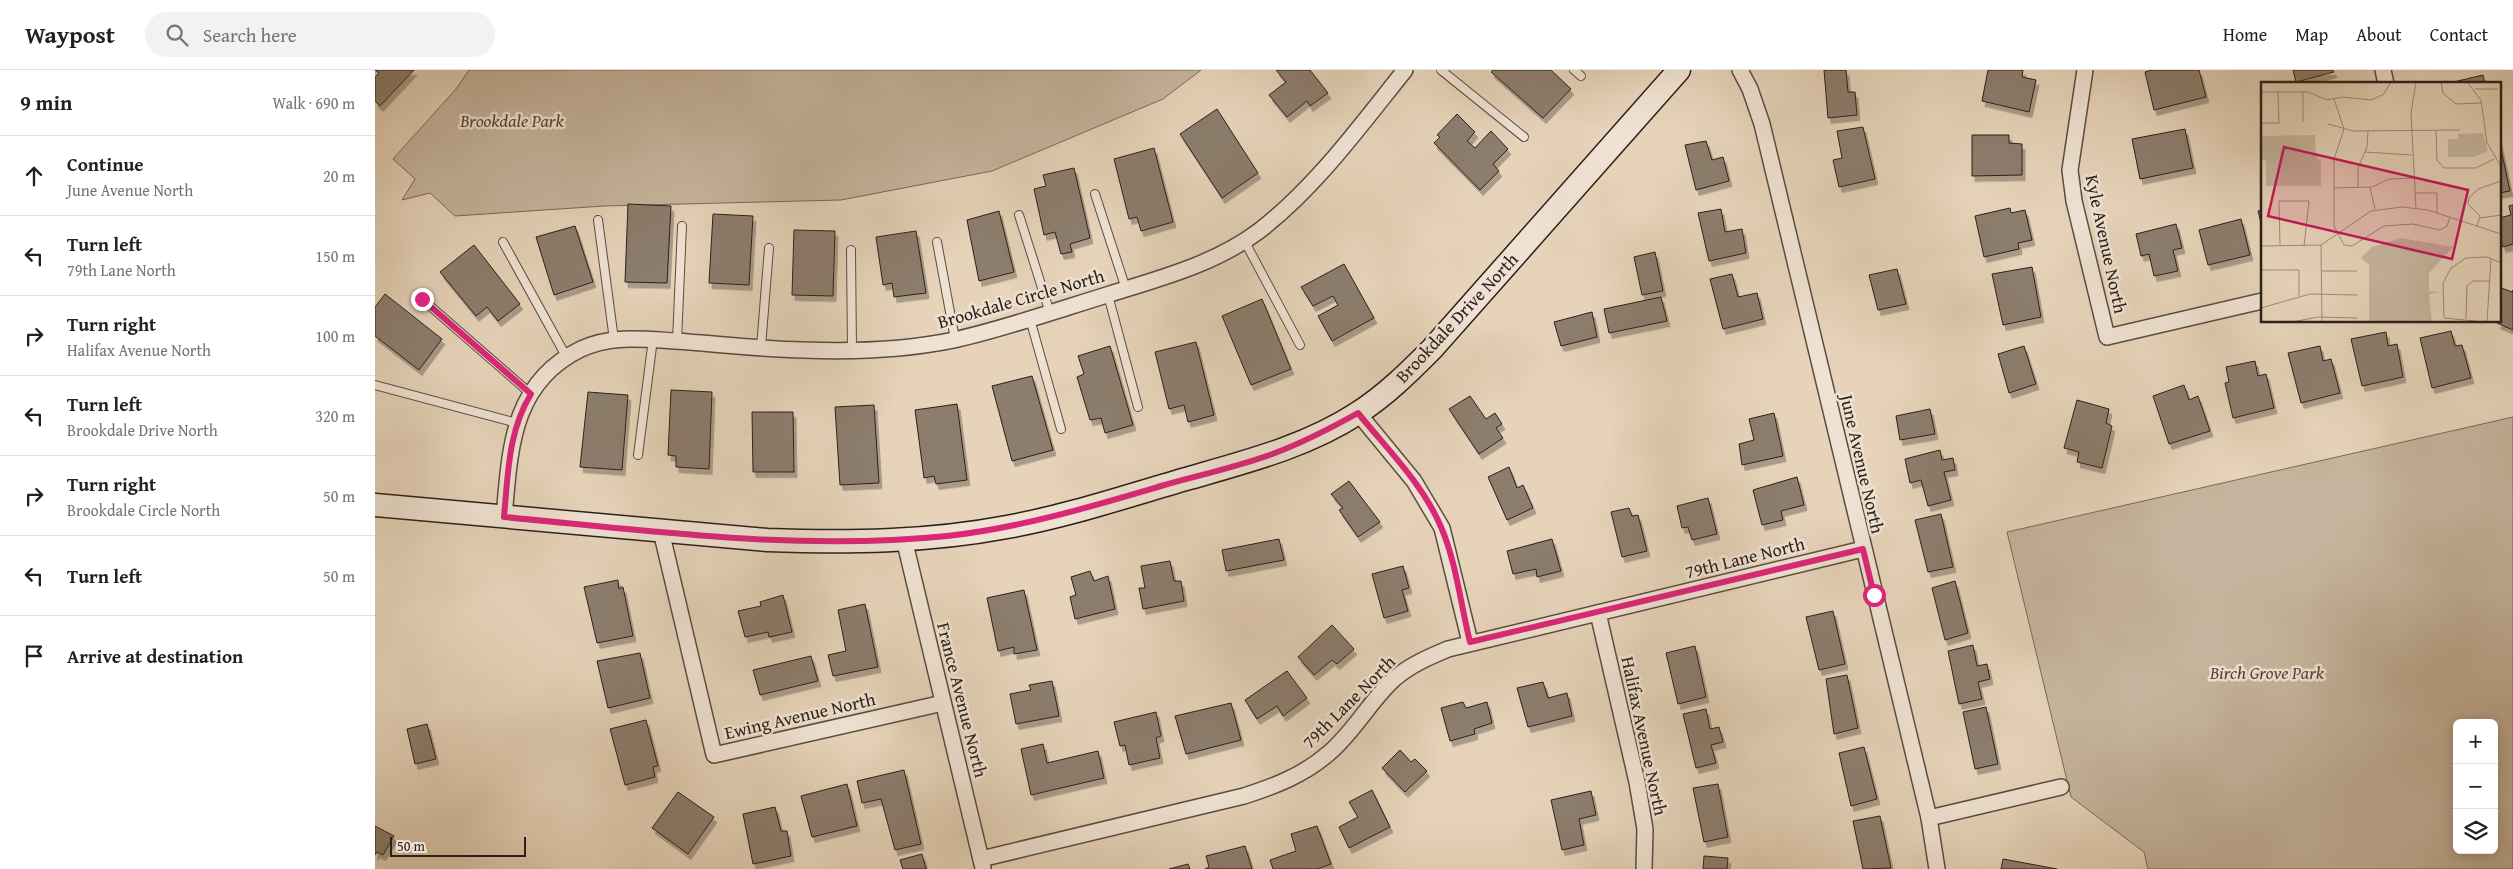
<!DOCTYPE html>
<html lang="en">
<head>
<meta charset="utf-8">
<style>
	:root { --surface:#fff; --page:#f2f2f2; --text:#202124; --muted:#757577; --line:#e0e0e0 }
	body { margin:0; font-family:"Gentium Book Plus",serif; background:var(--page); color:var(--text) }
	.controls { position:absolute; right:15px; bottom:15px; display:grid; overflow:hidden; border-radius:8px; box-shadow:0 2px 12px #0003 }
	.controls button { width:45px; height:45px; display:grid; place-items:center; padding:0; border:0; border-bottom:1px solid var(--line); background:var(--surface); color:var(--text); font:25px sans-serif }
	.scale { position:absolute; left:15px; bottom:12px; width:136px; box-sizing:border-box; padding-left:5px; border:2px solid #2b201a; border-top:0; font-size:14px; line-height:18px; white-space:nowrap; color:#2b201a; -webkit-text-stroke:4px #efe2d2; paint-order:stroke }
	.stop { position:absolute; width:15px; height:15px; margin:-11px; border:4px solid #db2777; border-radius:50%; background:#fff }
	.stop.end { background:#db2777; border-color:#fff; box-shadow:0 1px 5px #0008 }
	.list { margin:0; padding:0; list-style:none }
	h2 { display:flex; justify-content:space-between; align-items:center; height:65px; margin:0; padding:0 20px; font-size:21px }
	h2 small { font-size:16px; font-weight:400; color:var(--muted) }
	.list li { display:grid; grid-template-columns:32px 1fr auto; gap:15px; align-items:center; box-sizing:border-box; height:80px; padding:0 20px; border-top:1px solid var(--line) }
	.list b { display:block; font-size:19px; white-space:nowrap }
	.list p { margin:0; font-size:16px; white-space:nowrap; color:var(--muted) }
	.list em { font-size:16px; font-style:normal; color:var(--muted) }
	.icon { flex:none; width:28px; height:28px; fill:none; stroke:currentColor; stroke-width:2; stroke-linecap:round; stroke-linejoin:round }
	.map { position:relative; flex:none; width:2138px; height:799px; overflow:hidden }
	header { display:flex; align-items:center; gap:30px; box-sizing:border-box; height:70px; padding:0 25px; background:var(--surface); border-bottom:1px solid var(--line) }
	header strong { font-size:24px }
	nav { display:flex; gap:28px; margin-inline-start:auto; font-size:18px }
	.search { width:350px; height:45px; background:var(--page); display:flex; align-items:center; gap:12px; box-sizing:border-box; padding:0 18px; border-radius:28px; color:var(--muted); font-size:19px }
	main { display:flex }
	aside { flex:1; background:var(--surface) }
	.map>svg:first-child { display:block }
	.green { fill:#c6b59e; stroke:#786a5c; fill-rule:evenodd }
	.building { fill:#8c7d6d; stroke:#2b201a; filter:url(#shadow) }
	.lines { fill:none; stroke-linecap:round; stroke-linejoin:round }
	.lane-casing { stroke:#5a4d42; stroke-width:10 }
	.street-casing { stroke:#5a4d42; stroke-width:18 }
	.secondary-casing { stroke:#2b201a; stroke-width:25 }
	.lane { stroke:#efe2d2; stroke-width:8 }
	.street { stroke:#efe2d2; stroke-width:15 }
	.secondary { stroke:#efe2d2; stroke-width:22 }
	.route { stroke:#db2777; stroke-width:6 }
	.labels { text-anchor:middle; stroke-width:5; stroke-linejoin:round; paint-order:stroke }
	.park-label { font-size:18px; font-style:italic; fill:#52453b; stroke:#efe2d2 }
	.street-label { font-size:18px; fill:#2b201a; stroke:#efe2d2 }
	.inset-road { fill:none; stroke:#9b8b79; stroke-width:1 }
	.view { fill:#c2185b; fill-opacity:0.15; stroke:#c2185b; stroke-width:2.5 }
	.inset-edge { fill:none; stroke:#2b201a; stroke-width:2.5 }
</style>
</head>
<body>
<header>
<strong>Waypost</strong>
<div class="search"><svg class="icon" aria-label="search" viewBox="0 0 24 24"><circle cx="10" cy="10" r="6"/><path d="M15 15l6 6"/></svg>Search here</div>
<nav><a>Home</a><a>Map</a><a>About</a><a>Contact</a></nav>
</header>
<main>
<aside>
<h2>9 min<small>Walk · 690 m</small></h2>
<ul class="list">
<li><svg class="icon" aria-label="ahead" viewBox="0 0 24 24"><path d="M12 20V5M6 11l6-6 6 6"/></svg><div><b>Continue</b><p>June Avenue North</p></div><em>20 m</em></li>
<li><svg class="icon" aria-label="left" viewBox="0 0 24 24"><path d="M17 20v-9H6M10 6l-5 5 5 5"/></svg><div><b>Turn left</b><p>79th Lane North</p></div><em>150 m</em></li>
<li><svg class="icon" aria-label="right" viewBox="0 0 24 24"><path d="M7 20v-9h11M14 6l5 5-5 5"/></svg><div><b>Turn right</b><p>Halifax Avenue North</p></div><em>100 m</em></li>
<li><svg class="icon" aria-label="left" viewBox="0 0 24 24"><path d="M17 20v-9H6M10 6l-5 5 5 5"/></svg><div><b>Turn left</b><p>Brookdale Drive North</p></div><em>320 m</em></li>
<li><svg class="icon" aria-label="right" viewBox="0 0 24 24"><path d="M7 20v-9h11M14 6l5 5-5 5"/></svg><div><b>Turn right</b><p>Brookdale Circle North</p></div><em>50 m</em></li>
<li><svg class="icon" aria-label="left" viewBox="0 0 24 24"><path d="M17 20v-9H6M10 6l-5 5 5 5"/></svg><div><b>Turn left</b></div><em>50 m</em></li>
<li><svg class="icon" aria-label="arrive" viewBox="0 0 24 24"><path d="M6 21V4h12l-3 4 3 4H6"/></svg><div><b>Arrive at destination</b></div></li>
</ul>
</aside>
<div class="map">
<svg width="2138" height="799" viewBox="0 0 2138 799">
	<defs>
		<filter id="shadow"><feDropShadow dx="3" dy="5.5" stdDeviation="0" flood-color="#0004"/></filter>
	</defs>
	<rect width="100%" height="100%" fill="#e6d3b9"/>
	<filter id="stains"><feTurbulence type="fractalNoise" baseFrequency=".004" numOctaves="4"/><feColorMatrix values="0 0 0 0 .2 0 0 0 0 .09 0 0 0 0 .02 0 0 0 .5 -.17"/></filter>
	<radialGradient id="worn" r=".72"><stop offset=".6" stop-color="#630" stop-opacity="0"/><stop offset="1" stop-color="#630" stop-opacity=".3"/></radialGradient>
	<g class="green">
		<path d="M94 0H826L788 29 617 101 466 130 229 136 80 146 55 123 27 130 40 109 18 89 81 19Z"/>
		<path d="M2138 347V799H1773L1769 782 1696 727 1632 462ZM2082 653H2119V780H2082Z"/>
	</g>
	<g class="building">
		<path d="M0 0H39L5 36 0 31V7L4 3Z"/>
		<path d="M901 0H935L953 23 935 36 932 31 912 47 894 25 911 12Z"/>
		<path d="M1118 0H1176L1196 19 1168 48 1116 2Z"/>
		<path d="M1449 0H1471L1473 22H1480L1482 45 1453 48Z"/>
		<path d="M1613 0H1648L1647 7 1661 10 1654 42 1607 31Z"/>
		<path d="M1777 0H1824L1831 27 1779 40 1770 2Z"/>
		<path d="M1918 0H1958L1959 2 1921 12Z"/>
		<path d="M2108 5 2110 14H2070Z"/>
		<path d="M842 39 883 103 847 128 805 64Z"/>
		<path d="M1082 44 1100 62 1092 71 1100 78 1116 61 1133 79 1118 94 1124 101 1105 120 1059 73 1065 67 1062 65Z"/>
		<path d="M1488 57 1500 109 1464 117 1458 90 1467 88 1462 61Z"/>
		<path d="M1810 59 1818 98 1765 109 1757 69Z"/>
		<path d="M1597 65H1634V73L1647 74V105L1597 106Z"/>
		<path d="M2124 70 2135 121 2124 123Z"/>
		<path d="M1331 71 1337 90 1348 87 1354 111 1321 120 1310 75Z"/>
		<path d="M779 78 798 152 766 161 762 147 754 149 739 89Z"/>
		<path d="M699 98 715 168 695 174 697 182 686 184 680 162 669 165 659 119 671 116 668 105Z"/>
		<path d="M253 134 296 136 292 213 250 212Z"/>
		<path d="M2138 135V174L2128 177 2124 164V148L2136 145 2134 136Z"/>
		<path d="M1635 138 1636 143 1650 140 1657 170 1643 173 1644 179 1609 187 1600 146Z"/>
		<path d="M1346 139 1350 162 1367 159 1371 183 1334 191 1323 143Z"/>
		<path d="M1887 140V157L1883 141Z"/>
		<path d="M624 141 639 202 604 211 592 150Z"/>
		<path d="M338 144 378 146 374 215 334 213Z"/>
		<path d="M1866 149 1875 185 1833 195 1824 160Z"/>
		<path d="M1801 154 1807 178 1798 180 1803 201 1779 206 1774 184 1766 186 1761 164Z"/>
		<path d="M200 156 218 212 179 225 161 167Z"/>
		<path d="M419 160 460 161 458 226 417 225Z"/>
		<path d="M541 161 551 223 519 227 517 213 508 215 501 167Z"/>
		<path d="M99 175 145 234 123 251 112 237 101 246 65 202Z"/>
		<path d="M1280 182 1288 221 1267 225 1259 187Z"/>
		<path d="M969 194 999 248 957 271 943 246 963 235 958 226 938 236 926 217Z"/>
		<path d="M1657 197 1666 247 1628 255 1617 204Z"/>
		<path d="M1522 199 1531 234 1503 240 1494 205Z"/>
		<path d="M1357 204 1363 227 1382 223 1388 249 1348 259 1335 209Z"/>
		<path d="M2124 217 2137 222 2138 220V260L2122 253 2124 251 2127 241 2124 239Z"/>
		<path d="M10 224 67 269 44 300 0 266V237Z"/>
		<path d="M1286 227 1292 251 1234 263 1229 239Z"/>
		<path d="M887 229 916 299 876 315 847 246Z"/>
		<path d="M1217 242 1222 267 1186 276 1179 252Z"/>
		<path d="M2076 261 2080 276 2087 275 2096 308 2057 318 2045 268Z"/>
		<path d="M2011 262 2013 276 2022 274 2028 307 1987 316 1976 269Z"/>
		<path d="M821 272 839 345 813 352 809 335 794 339 780 282Z"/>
		<path d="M735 276 758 355 730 363 726 348 715 350 702 307 709 304 703 286Z"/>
		<path d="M1649 276 1661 314 1634 323 1623 284Z"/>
		<path d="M1945 276 1948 291 1956 289 1965 323 1926 333 1913 283Z"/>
		<path d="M1880 291 1883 306 1891 304 1899 338 1858 348 1850 313 1854 312 1851 297Z"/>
		<path d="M657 306 678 380 637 391 617 316Z"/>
		<path d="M1809 315 1814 330 1823 326 1835 361 1794 374 1778 326Z"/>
		<path d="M296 320 337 322 334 399 301 397V386L293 385Z"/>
		<path d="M213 322 253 325 247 400 205 397Z"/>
		<path d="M1095 326 1111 349 1120 343 1127 354 1121 358 1128 368 1104 384 1074 339Z"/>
		<path d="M1702 330 1734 339 1731 353 1737 356 1727 398 1702 392 1704 382 1689 378Z"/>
		<path d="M582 334 592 410 561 414 559 406 549 408 540 340Z"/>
		<path d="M499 335 504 413 465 415 460 337Z"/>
		<path d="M1555 339 1560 364 1525 370 1521 346Z"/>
		<path d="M377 342H418L419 402H378Z"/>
		<path d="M1399 343 1408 386 1367 395 1364 374 1379 370 1374 349Z"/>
		<path d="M1565 380 1567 390 1578 388 1580 400 1569 402 1576 430 1553 436 1546 410 1535 413 1530 389Z"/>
		<path d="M1134 397 1142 418 1148 415 1158 438 1132 450 1113 407Z"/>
		<path d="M1422 407 1429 435 1406 441 1408 450 1387 455 1378 420Z"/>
		<path d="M974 411 1005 452 983 467 964 440 968 438 956 424Z"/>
		<path d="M1333 428 1342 464 1317 470 1313 457 1307 458 1302 436Z"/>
		<path d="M1254 438 1257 446 1263 445 1272 481 1247 487 1236 442Z"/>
		<path d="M1566 444 1578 497 1553 502 1540 450Z"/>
		<path d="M904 469 909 490 851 501 847 480Z"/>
		<path d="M1177 469 1186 501 1162 507 1161 499 1138 504 1132 481Z"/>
		<path d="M795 491 799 511H806L809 531 768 539 764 518H770L766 496Z"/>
		<path d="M1028 496 1034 518 1027 520 1033 541 1009 548 997 504Z"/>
		<path d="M715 501 719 511 733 506 740 539 700 549 695 527 701 525 696 507Z"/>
		<path d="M243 510 244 519 248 517 258 566 222 573 209 517Z"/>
		<path d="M1580 511 1593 563 1570 570 1557 518Z"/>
		<path d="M649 520 662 580 639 584V577L623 581 612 528Z"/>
		<path d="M408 525 417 562 394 567 393 562 370 567 363 541 386 536 385 532Z"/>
		<path d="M490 534 503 597 458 606 453 585 471 581 463 540Z"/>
		<path d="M1458 541 1470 594 1444 600 1431 547Z"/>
		<path d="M957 555 979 579 962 594 957 590 939 605 923 587Z"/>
		<path d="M1598 575 1602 596 1612 594 1615 609 1603 612 1607 629 1584 634 1573 581Z"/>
		<path d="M1320 576 1331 627 1303 634 1291 583Z"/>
		<path d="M265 583 275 628 233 638 222 591Z"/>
		<path d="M436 586 443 611 385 625 378 600Z"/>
		<path d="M912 601 932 628 908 646 902 636 882 649 870 630Z"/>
		<path d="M1472 605 1483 658 1459 664 1451 609Z"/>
		<path d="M677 611 684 646 641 654 635 624 656 620 654 615Z"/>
		<path d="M1168 612 1173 628 1192 623 1197 646 1153 657 1142 618Z"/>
		<path d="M1088 632 1091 638 1112 632 1117 653 1099 659 1100 664 1075 671 1066 638Z"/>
		<path d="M856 633 866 670 811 684 800 646Z"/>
		<path d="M1611 637 1623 694 1600 699 1588 642Z"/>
		<path d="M1331 639 1335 659 1344 657 1348 672 1336 675 1341 693 1321 698 1308 644Z"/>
		<path d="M781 642 786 666 781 668 785 688 754 695 750 675 745 676 739 652Z"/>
		<path d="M271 650 283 696 278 697 280 707 250 715 235 659Z"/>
		<path d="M52 654 61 689 40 694 32 659Z"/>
		<path d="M668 674 672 693 723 681 729 708 656 725 646 679Z"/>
		<path d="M1489 677 1502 729 1476 736 1464 683Z"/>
		<path d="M1025 680 1036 692 1040 689 1052 701 1030 722 1007 698Z"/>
		<path d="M529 700 546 774 520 780 506 729 487 733 482 711Z"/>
		<path d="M472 714 482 756 437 767 426 726Z"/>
		<path d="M1343 714 1353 767 1329 772 1318 718Z"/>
		<path d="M997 720 1015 757 974 778 964 757 983 747 974 732Z"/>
		<path d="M1216 721 1221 745 1204 749 1209 775 1187 780 1176 730Z"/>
		<path d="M303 722 339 747 313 784 277 758Z"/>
		<path d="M400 737 406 761H412L416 786 378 794 368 744Z"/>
		<path d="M1505 746 1516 798 1488 799 1478 751Z"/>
		<path d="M0 756 19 766 8 785 2 782 0 785Z"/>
		<path d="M942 756 956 794 942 799H898L895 790 921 781 916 764Z"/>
		<path d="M870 776 877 799H830L834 797 831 786Z"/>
		<path d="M547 784 551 799H528L525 790Z"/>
		<path d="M1329 786 1353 788 1352 799H1328Z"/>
		<path d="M1628 789 1682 799H1626Z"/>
		<path d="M813 794 815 799H794Z"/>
	</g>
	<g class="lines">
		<g class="lane-casing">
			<g id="lane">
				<path d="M1066 0 1149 67"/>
				<path d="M1199 0 1206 6"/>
				<path d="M720 124 751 219"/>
				<path d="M644 145 675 243"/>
				<path d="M223 150 239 270"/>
				<path d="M869 170 925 275"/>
				<path d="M128 172 192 288"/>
				<path d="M562 172 580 269"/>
				<path d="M476 180 477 281"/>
				<path d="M733 225 763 337"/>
				<path d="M47 229 156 324"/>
				<path d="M655 249 686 359"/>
				<path d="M302 271 307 156"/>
				<path d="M386 277 394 178"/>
				<path d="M0 315 142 353"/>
				<path d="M263 385 278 269"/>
			</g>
		</g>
		<g class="street-casing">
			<g id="street">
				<path d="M1365 0 1375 19 1387 54 1554 748 1562 799"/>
				<path d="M1710 0 1695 100 1699 131 1732 267 1887 231"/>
				<path d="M2008 0 2011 14"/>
				<path d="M983 343 1039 411 1067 458 1095 572"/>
				<path d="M129 447C135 380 136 313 206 279 236 265 268 269 300 271 343 274 385 279 428 280 478 282 530 280 579 270 632 258 683 240 735 224 786 208 840 194 884 161 941 117 985 56 1030 0"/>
				<path d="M286 461 339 685 568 633"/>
				<path d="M529 469 608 798"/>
				<path d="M1223 543 1262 712 1270 759 1269 799"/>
				<path d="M1554 748 1686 717"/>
				<path d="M606 789 869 726C900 716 929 705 954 683 979 662 995 631 1019 609 1035 595 1054 587 1073 579L1488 479"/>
			</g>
		</g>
		<g class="secondary-casing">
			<path id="secondary" d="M0 435 392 470C472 473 553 472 632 457 693 446 752 426 811 409 870 392 931 377 983 343 1011 325 1034 302 1057 279L1304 0"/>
		</g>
		<use href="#lane" class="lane"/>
		<use href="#street" class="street"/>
		<use href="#secondary" class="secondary"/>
	</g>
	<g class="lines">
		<path class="route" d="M47 229 156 324C133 361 133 405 129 447 276 461 424 481 572 466 645 458 715 437 786 416 824 405 863 397 900 383 929 372 956 358 983 343 1012 379 1048 414 1066 457 1081 491 1086 536 1095 572L1488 479 1499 525"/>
	</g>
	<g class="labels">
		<g class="park-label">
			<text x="137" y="57">Brookdale Park</text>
			<text x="1892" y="609">Birch Grove Park</text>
		</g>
		<g class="street-label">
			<text transform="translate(1731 174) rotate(78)" y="6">Kyle Avenue North</text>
			<text transform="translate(646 229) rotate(-16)" y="6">Brookdale Circle North</text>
			<text transform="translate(1082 248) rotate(-47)" y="6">Brookdale Drive North</text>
			<text transform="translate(1487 394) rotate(77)" y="6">June Avenue North</text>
			<text transform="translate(1370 488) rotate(-14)" y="6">79th Lane North</text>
			<text transform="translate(587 630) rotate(76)" y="6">France Avenue North</text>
			<text transform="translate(974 632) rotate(-45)" y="6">79th Lane North</text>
			<text transform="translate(425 646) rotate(-13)" y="6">Ewing Avenue North</text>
			<text transform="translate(1269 666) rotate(78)" y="6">Halifax Avenue North</text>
		</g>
	</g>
	<g transform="translate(1886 12)">
		<rect width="240" height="240" fill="#e6d3b9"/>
		<path d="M222 51 227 69 212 75H187V57H197V52ZM54 53 55 74 60 80V104H5V78H0V54ZM140 156 192 165 168 191V209L180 210 168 212 171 240H108V183L100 176 111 165Z" fill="#c6b59e"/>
		<path class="inset-road" d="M155 0 150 31 155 126M180 0 182 11 195 22 221 21M206 0 220 18 226 61 240 84M214 7H237M0 10H47L66 18 82 15 110 18 123 12 130 0M42 10V40M73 17 83 47 73 77V144L83 163 91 164 123 144 152 142 179 148 186 144 189 135M0 41H18L17 10M67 42 92 49 199 48M175 48 176 78 183 86H215L233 77M104 70 151 73M97 105V86L106 65 107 49M109 105 114 127M73 106 111 105 128 97 155 96M155 111H176V131M219 136 240 133M216 144 219 134 207 122 208 116 217 107 240 99M19 163 18 119H48L43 164M60 163 61 240M0 164 60 163 110 129 141 125 167 128 240 152M0 188H38V214M61 189H96M0 226 49 212 96 213M205 237 206 204 212 199H229M31 240 57 235 96 236M224 240 183 236 182 201 190 186 205 176 226 175 240 181M226 240 230 176"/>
		<path class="view" d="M23 65 207 108 191 177 7 134Z"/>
		<rect width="240" height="240" class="inset-edge"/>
	</g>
	<rect width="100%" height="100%" filter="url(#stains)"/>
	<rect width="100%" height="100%" fill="url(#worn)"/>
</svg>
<div class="controls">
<button>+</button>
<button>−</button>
<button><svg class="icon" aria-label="layers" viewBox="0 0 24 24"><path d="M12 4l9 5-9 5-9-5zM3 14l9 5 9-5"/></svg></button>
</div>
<div class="scale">50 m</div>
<div class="stop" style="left:1499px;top:525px"></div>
<div class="stop end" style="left:47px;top:229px"></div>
</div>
</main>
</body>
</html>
